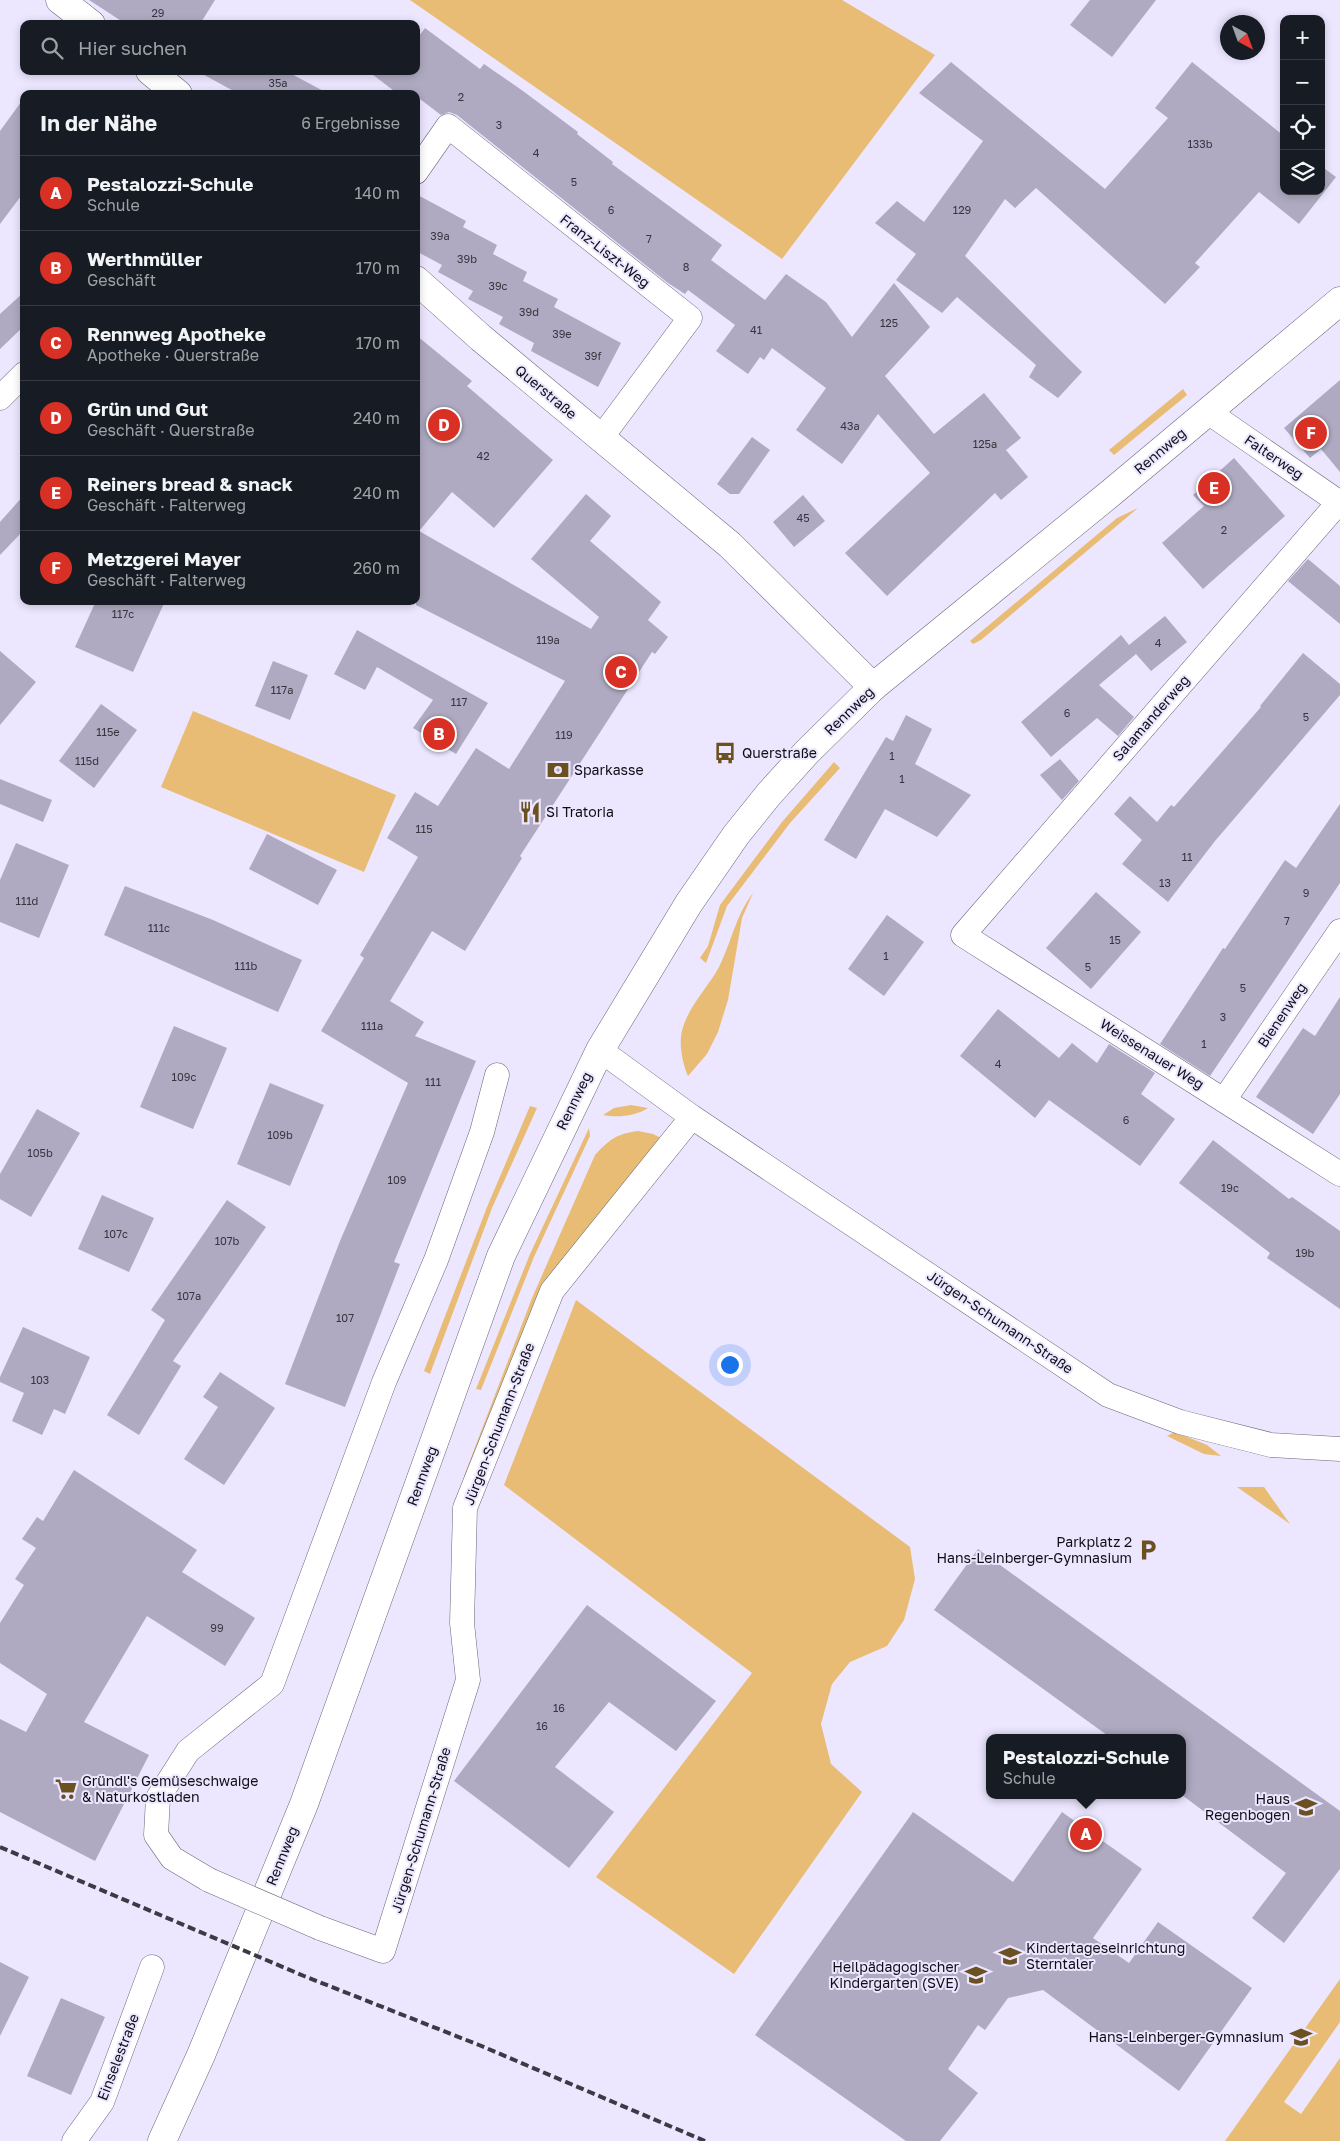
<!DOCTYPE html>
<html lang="de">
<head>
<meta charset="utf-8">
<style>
	:root { --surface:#171b24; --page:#20242c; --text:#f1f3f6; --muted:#9ea1a6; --line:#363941; --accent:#d93025 }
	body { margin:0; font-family:"Golos Text",sans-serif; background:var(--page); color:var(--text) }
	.controls { position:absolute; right:15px; top:15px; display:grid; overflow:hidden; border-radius:10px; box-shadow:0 2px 8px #0003 }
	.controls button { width:45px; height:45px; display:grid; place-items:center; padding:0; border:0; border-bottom:1px solid var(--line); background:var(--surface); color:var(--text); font:25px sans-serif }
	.compass { position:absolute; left:1220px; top:15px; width:45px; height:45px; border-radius:50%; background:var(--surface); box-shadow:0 2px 8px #0003; rotate:139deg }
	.you { position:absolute; left:729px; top:1364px; width:18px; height:18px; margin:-12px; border:4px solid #fff; border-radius:50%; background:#1a73e8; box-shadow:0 0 0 8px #1a73e833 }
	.badge { display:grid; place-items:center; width:32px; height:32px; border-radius:50%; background:var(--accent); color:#fff; font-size:16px; font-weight:700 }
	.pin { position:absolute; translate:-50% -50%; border:2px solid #fff; box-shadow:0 1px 5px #0006 }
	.popup { position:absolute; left:986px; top:1734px; width:200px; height:65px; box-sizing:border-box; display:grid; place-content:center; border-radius:10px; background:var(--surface); filter:drop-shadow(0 1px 4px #0005); font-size:16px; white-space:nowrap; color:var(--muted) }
	.popup b { font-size:19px; color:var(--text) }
	.popup::after { content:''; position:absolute; left:50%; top:100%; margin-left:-10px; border:10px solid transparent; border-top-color:var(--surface) }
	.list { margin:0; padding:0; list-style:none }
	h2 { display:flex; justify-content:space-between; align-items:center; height:65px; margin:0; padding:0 20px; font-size:21px }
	h2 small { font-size:16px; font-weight:400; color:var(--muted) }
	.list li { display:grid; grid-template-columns:32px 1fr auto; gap:15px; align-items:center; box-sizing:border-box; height:75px; padding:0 20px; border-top:1px solid var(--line) }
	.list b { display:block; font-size:19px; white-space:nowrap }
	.list p { margin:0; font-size:16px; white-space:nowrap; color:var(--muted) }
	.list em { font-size:16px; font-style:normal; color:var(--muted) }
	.icon { flex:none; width:28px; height:28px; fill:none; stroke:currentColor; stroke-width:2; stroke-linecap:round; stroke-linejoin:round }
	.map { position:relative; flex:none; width:1340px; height:2141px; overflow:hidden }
	.search { position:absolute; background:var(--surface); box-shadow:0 2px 8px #0003; left:20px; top:20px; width:400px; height:55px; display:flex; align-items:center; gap:12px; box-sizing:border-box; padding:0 18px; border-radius:10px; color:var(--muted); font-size:19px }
	.panel { position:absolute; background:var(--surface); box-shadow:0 2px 8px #0003; left:20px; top:90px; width:400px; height:515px; border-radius:10px }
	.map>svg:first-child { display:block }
	.green { fill:#e8bc74 }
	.building { fill:#afaac1 }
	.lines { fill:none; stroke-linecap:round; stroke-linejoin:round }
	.street-casing { stroke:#6a667a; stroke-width:25 }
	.secondary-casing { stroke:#6a667a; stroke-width:29 }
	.street { stroke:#fff; stroke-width:24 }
	.secondary { stroke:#fff; stroke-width:28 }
	.rail { stroke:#3c3a44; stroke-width:4; stroke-dasharray:8 4; stroke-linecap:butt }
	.street-bridge-casing { stroke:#6a667a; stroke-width:25; stroke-linecap:butt }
	.street-bridge { stroke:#fff; stroke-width:24 }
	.labels { text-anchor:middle; stroke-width:4; stroke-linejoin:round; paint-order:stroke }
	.number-label { font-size:11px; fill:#373540 }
	.street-label { font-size:14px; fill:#0f0e15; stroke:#ece7ff }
	.poi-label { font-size:14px; fill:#0f0e15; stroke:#ece7ff; text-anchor:start }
</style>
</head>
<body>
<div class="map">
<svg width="1340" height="2141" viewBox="0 0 1340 2141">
	<rect width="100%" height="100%" fill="#ece7ff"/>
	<g class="green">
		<path d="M410 0H842L935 55 782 259Z"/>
		<path d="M1183 389 1187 395 1114 455 1109 450Z"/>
		<path d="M1138 508 981 640 973 644 970 641 1117 518Z"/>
		<path d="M193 711 396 795 364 872 161 787Z"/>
		<path d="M834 762 840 768 790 823 727 906 706 963 700 958 708 946 720 905 782 822Z"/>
		<path d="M753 893 742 918 728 1000 718 1032 707 1054 688 1076C682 1062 678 1042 683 1027 690 1005 708 987 719 967 732 941 735 917 753 893Z"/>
		<path d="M631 1105 648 1108C636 1116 617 1118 603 1115L614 1108Z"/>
		<path d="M530 1106 537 1108 492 1208 430 1374 424 1371 487 1207Z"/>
		<path d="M589 1128 590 1136 534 1257 481 1390 476 1389 530 1254Z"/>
		<path d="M638 1131 653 1134 667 1141 562 1265 474 1478 464 1476 532 1298 595 1155C610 1139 616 1134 638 1131Z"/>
		<path d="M576 1300 910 1547 915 1579 904 1620 887 1646 850 1662 832 1684 821 1724 831 1764 862 1792 734 1974 596 1877 752 1673 504 1485Z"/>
		<path d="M1175 1432 1207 1445 1221 1456 1204 1454 1167 1436Z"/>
		<path d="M1237 1487H1264L1290 1524Z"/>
		<path d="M1340 1979V2022L1284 2102 1301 2114 1340 2058V2141H1225Z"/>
	</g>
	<g class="building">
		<path d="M89 0H215L200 24H126Z"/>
		<path d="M1090 0H1156L1112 57 1070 25Z"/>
		<path d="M425 28 480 69 484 64 523 91 578 132 577 134 613 162 612 164 722 245 711 260 765 300 786 274 826 302 852 337 894 283 930 327 885 376 934 434 984 393 1021 438 1006 450 1028 477 1001 500 995 493 887 596 845 553 930 473 878 414 842 464 796 430 826 388 772 348 764 360 760 357 748 374 716 351 735 325 688 290 685 294 668 283 457 115 449 112 441 115 416 96V94H398L368 71H416V40Z"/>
		<path d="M951 62 1105 189 1168 118 1155 108 1192 62 1284 136V191H1321V166L1336 177 1299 224 1259 192 1195 263 1200 267 1165 304 1036 188 1015 208 1005 199 965 256 1082 372 1058 398 1029 377 1036 365 957 297 942 313 896 280 916 254 875 223 897 201 924 222 983 141 919 93Z"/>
		<path d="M197 71H286L329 94H239Z"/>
		<path d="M24 98V192L0 224V131Z"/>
		<path d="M416 194 466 221 463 227 497 245 493 254 527 272 523 281 558 299 554 307 621 343 598 387 531 351 534 343 499 324 503 317 468 299 473 291 438 272 442 265 416 251Z"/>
		<path d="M24 292V326L0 349V314Z"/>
		<path d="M416 335 472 381 467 386 553 460 494 528 452 492 419 531 591 629 599 617 531 559 586 494 611 516 590 541 661 602 648 620 668 637 655 654 652 652 520 856 522 858 465 951 432 931 390 1001 424 1022 415 1036 476 1061 394 1262 400 1264 345 1407 285 1384 340 1241 408 1083 321 1031 364 958 360 955 418 857 387 838 415 792 438 806 476 748 509 769 565 681 416 605Z"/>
		<path d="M1340 380V472L1321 449 1310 458 1284 428Z"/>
		<path d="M752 437 770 450 739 494H730L717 484Z"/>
		<path d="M1234 458 1285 516 1203 589 1162 543 1204 506 1193 495Z"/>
		<path d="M24 495V530L0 555V522Z"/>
		<path d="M803 495 825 521 794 547 773 522Z"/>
		<path d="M1308 559 1340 586V624L1288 581Z"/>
		<path d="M96 601H165L133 672 75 647Z"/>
		<path d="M1165 616 1187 642 1151 671 1136 654 1099 685 1134 717 1118 736 1097 718 1051 757 1021 722 1121 635 1129 645Z"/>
		<path d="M357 630 488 703 456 754 413 728 433 700 377 667 365 690 334 674Z"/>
		<path d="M0 651 36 682 0 725Z"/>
		<path d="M1303 653 1340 684V695L1215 841 1168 902 1122 864 1142 840 1114 814 1130 796 1157 822 1171 805 1174 807 1261 707 1260 706Z"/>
		<path d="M273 661 308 675 290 720 255 706Z"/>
		<path d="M101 704 137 730 94 788 59 761Z"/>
		<path d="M906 715 932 729 915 764 971 795 937 837 885 809 856 859 824 840 886 737 893 741Z"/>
		<path d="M1060 759 1079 781 1062 800 1040 775Z"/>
		<path d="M0 779 52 800 43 822 0 804Z"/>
		<path d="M1340 804V883L1210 1076 1160 1044 1223 948 1225 949 1285 860 1296 868Z"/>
		<path d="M267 834 337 870 318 905 249 869Z"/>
		<path d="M16 843 69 865 39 938 0 922V880Z"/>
		<path d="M125 886 213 920 302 960 278 1012 104 935Z"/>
		<path d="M1096 892 1141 932 1091 989 1046 948Z"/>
		<path d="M887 915 924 942 884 996 848 969Z"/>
		<path d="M1340 997V1094L1313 1134 1256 1097 1303 1028 1315 1036Z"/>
		<path d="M998 1009 1059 1058 1072 1043 1097 1063 1109 1044 1155 1073 1141 1094 1175 1119 1140 1166 1049 1100 1035 1118 960 1056Z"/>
		<path d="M174 1026 227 1048 193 1129 140 1107Z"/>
		<path d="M270 1083 324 1105 290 1186 237 1164Z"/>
		<path d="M37 1109 80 1133 31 1217 0 1199V1174Z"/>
		<path d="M1213 1140 1289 1199 1292 1197 1340 1231V1309L1267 1258 1270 1253 1179 1183Z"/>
		<path d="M102 1195 154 1218 129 1272 78 1249Z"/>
		<path d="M227 1200 266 1227 173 1361 181 1366 139 1435 107 1415 165 1320 151 1310Z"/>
		<path d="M23 1327 90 1357 65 1414 54 1409 42 1435 12 1421 24 1393 0 1382V1377Z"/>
		<path d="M220 1372 275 1408 224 1485 184 1459 218 1407 203 1397Z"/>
		<path d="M74 1470 197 1550 182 1572 255 1618 225 1666 147 1616 84 1722 149 1755 95 1861 0 1812V1719L26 1732 47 1694 0 1663V1623L24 1585 15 1579 36 1548 22 1539 37 1517 43 1521Z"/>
		<path d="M978 1549 1340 1811V1869L1284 1943 1252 1918 1286 1873 1182 1795V1738H1111L934 1610Z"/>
		<path d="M587 1605 716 1701 676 1751 609 1702 555 1767 614 1812 569 1868 454 1781Z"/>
		<path d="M913 1812 1013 1882 1062 1812 1142 1869 1093 1938 1129 1963 1158 1922 1252 1988 1179 2091 1043 1990 1008 1998 985 2030 978 2025 948 2069 978 2093 940 2141H906L755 2035Z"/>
		<path d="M0 1962 29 1977 0 2036Z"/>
		<path d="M61 1998 105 2017 71 2095 27 2076Z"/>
	</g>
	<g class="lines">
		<g class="street-casing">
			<g id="street">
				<path d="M416 172 448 126 690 318 601 438"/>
				<path d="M0 398 24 374"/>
				<path d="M1208 412 1340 503"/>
				<path d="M1339 502 963 935 1340 1174"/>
				<path d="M600 1050 692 1117 1108 1395 1180 1422 1271 1445 1340 1449"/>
				<path d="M1224 1100 1340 931"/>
				<path d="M209 1880 172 1858 156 1835 158 1798 188 1751 272 1684 384 1382 436 1260 482 1132 497 1075"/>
				<path d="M320 1928 383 1951 468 1680 462 1623 465 1508 552 1291 692 1117"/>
				<path d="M74 2141 102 2102 152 1967"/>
			</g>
		</g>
		<g class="secondary-casing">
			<g id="secondary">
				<path d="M60 0 91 24"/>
				<path d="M150 71 178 94"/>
				<path d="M416 280 481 338 730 545 873 687"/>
				<path d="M162 2141 201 2055 304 1804 501 1256 600 1050 689 903 736 835 769 794 807 752 873 687 1112 492 1340 301"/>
			</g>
		</g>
		<use href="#street" class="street"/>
		<use href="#secondary" class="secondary"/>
		<path class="rail" d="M0 1847 304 1976 479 2045 705 2141"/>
		<g class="street-bridge-casing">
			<path id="street-bridge" d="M209 1880 320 1928"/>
		</g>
		<use href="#street-bridge" class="street-bridge"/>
	</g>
	<defs>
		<g id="bus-bare" transform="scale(1.725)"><path d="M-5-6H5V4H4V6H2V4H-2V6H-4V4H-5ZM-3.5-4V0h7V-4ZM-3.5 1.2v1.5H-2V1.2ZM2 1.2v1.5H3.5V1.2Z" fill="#6b5022" stroke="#ece7ff" stroke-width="2.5" paint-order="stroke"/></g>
		<g id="bank-bare" transform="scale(1.725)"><path d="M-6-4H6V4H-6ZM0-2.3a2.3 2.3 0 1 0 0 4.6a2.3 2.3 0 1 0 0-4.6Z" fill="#6b5022" stroke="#ece7ff" stroke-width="2.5" paint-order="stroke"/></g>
		<g id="restaurant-bare" transform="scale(1.725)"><path d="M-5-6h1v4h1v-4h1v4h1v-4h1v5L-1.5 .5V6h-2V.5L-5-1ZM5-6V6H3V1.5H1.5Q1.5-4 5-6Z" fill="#6b5022" stroke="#ece7ff" stroke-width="2.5" paint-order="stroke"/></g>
		<g id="parking-bare" transform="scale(1.725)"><path d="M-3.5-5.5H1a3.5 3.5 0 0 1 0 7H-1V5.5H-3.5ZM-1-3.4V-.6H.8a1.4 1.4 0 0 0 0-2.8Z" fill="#6b5022" stroke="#ece7ff" stroke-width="2.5" paint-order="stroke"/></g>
		<g id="supermarket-bare" transform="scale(1.725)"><path d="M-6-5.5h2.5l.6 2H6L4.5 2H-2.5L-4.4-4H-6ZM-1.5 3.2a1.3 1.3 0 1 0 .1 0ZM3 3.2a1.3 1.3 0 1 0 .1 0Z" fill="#6b5022" stroke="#ece7ff" stroke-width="2.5" paint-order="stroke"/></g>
		<g id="school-bare" transform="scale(1.725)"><path d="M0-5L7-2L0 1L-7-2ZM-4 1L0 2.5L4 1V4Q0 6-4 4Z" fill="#6b5022" stroke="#ece7ff" stroke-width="2.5" paint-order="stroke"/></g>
	</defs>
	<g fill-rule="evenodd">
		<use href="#bus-bare" x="725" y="753"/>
		<use href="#bank-bare" x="558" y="770"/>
		<use href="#restaurant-bare" x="530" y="812"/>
		<use href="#parking-bare" x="1148" y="1550"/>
		<use href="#supermarket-bare" x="66" y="1789"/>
		<use href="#school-bare" x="1306" y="1807"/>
		<use href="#school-bare" x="1010" y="1956"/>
		<use href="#school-bare" x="976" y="1975"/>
		<use href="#school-bare" x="1301" y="2037"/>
	</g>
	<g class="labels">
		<g class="number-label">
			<text x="158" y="17">29</text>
			<text x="278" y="87">35a</text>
			<text x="461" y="101">2</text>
			<text x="499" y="129">3</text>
			<text x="1200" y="148">133b</text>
			<text x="536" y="157">4</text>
			<text x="574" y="186">5</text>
			<text x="611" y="214">6</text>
			<text x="962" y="214">129</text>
			<text x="440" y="240">39a</text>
			<text x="649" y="243">7</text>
			<text x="467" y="263">39b</text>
			<text x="686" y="271">8</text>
			<text x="498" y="290">39c</text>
			<text x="529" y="316">39d</text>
			<text x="889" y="327">125</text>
			<text x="756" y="334">41</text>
			<text x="562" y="338">39e</text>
			<text x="593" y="360">39f</text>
			<text x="850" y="430">43a</text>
			<text x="985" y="448">125a</text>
			<text x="483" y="460">42</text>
			<text x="803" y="522">45</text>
			<text x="1224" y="534">2</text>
			<text x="123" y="618">117c</text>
			<text x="548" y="644">119a</text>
			<text x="1158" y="647">4</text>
			<text x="282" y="694">117a</text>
			<text x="459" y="706">117</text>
			<text x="1067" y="717">6</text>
			<text x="1306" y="721">5</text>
			<text x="108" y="736">115e</text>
			<text x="564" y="739">119</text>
			<text x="892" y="760">1</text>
			<text x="87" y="765">115d</text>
			<text x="902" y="783">1</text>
			<text x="424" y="833">115</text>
			<text x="1187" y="861">11</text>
			<text x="1165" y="887">13</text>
			<text x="1306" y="897">9</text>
			<text x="27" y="905">111d</text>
			<text x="1287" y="925">7</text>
			<text x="159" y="932">111c</text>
			<text x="1115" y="944">15</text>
			<text x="886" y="960">1</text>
			<text x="246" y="970">111b</text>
			<text x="1088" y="971">5</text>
			<text x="1243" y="992">5</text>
			<text x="1223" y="1021">3</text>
			<text x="372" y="1030">111a</text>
			<text x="1204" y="1048">1</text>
			<text x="998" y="1068">4</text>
			<text x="184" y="1081">109c</text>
			<text x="433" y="1086">111</text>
			<text x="1126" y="1124">6</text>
			<text x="280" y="1139">109b</text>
			<text x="40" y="1157">105b</text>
			<text x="397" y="1184">109</text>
			<text x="1230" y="1192">19c</text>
			<text x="116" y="1238">107c</text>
			<text x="227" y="1245">107b</text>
			<text x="1305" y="1257">19b</text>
			<text x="189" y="1300">107a</text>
			<text x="345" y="1322">107</text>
			<text x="40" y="1384">103</text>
			<text x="217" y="1632">99</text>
			<text x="559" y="1712">16</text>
			<text x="542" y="1730">16</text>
		</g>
		<g class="street-label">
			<text transform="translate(605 251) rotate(38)" y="5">Franz-Liszt-Weg</text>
			<text transform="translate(546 392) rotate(40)" y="5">Querstraße</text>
			<text transform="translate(1160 451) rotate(-40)" y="5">Rennweg</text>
			<text transform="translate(1274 457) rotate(34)" y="5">Falterweg</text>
			<text transform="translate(849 711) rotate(-44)" y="5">Rennweg</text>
			<text transform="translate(1151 718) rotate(-49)" y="5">Salamanderweg</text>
			<text transform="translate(1282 1015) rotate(-56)" y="5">Bienenweg</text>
			<text transform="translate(1152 1054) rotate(32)" y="5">Weissenauer Weg</text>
			<text transform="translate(574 1101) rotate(-64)" y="5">Rennweg</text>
			<text transform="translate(1000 1322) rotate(34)" y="5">Jürgen-Schumann-Straße</text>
			<text transform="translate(499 1424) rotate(-69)" y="5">Jürgen-Schumann-Straße</text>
			<text transform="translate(422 1476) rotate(-70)" y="5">Rennweg</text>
			<text transform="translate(421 1830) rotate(-73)" y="5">Jürgen-Schumann-Straße</text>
			<text transform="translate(282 1856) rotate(-68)" y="5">Rennweg</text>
			<text transform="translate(118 2057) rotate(-69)" y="5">Einselestraße</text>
		</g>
		<g class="poi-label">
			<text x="742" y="758">Querstraße</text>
			<text x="574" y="775">Sparkasse</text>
			<text x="546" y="817">Si Tratoria</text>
			<text x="1132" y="1547" text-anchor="end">Parkplatz 2<tspan x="1132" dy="16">Hans-Leinberger-Gymnasium</tspan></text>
			<text x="82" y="1786">Gründl's Gemüseschwaige<tspan x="82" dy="16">&amp; Naturkostladen</tspan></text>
			<text x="1290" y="1804" text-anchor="end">Haus<tspan x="1290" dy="16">Regenbogen</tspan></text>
			<text x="1026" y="1953">Kindertageseinrichtung<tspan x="1026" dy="16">Sterntaler</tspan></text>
			<text x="959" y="1972" text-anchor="end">Heilpädagogischer<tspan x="959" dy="16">Kindergarten (SVE)</tspan></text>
			<text x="1284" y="2042" text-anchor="end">Hans-Leinberger-Gymnasium</text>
		</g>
	</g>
</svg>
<div class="controls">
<button>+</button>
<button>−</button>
<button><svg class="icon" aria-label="locate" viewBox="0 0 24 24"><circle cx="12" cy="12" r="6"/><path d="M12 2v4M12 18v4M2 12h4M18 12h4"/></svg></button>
<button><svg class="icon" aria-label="layers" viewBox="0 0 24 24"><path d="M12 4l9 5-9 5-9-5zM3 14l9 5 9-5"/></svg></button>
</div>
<svg class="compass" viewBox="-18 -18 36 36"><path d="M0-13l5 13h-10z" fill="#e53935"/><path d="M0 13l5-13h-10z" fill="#9ea1a6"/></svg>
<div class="you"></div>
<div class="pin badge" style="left:1086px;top:1834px">A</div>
<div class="popup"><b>Pestalozzi-Schule</b>Schule</div>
<div class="pin badge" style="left:439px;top:734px">B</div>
<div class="pin badge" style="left:621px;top:672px">C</div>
<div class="pin badge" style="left:444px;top:425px">D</div>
<div class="pin badge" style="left:1214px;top:488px">E</div>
<div class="pin badge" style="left:1311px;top:433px">F</div>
<div class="search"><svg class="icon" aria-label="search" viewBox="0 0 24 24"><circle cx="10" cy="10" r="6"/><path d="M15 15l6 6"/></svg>Hier suchen</div>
<section class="panel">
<h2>In der Nähe<small>6 Ergebnisse</small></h2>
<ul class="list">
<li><span class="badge">A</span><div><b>Pestalozzi-Schule</b><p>Schule</p></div><em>140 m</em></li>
<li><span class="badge">B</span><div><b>Werthmüller</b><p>Geschäft</p></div><em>170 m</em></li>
<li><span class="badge">C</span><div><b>Rennweg Apotheke</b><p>Apotheke · Querstraße</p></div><em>170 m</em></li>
<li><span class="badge">D</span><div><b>Grün und Gut</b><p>Geschäft · Querstraße</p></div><em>240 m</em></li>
<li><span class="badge">E</span><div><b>Reiners bread &amp; snack</b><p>Geschäft · Falterweg</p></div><em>240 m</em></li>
<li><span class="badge">F</span><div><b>Metzgerei Mayer</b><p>Geschäft · Falterweg</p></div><em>260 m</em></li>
</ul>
</section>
</div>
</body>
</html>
